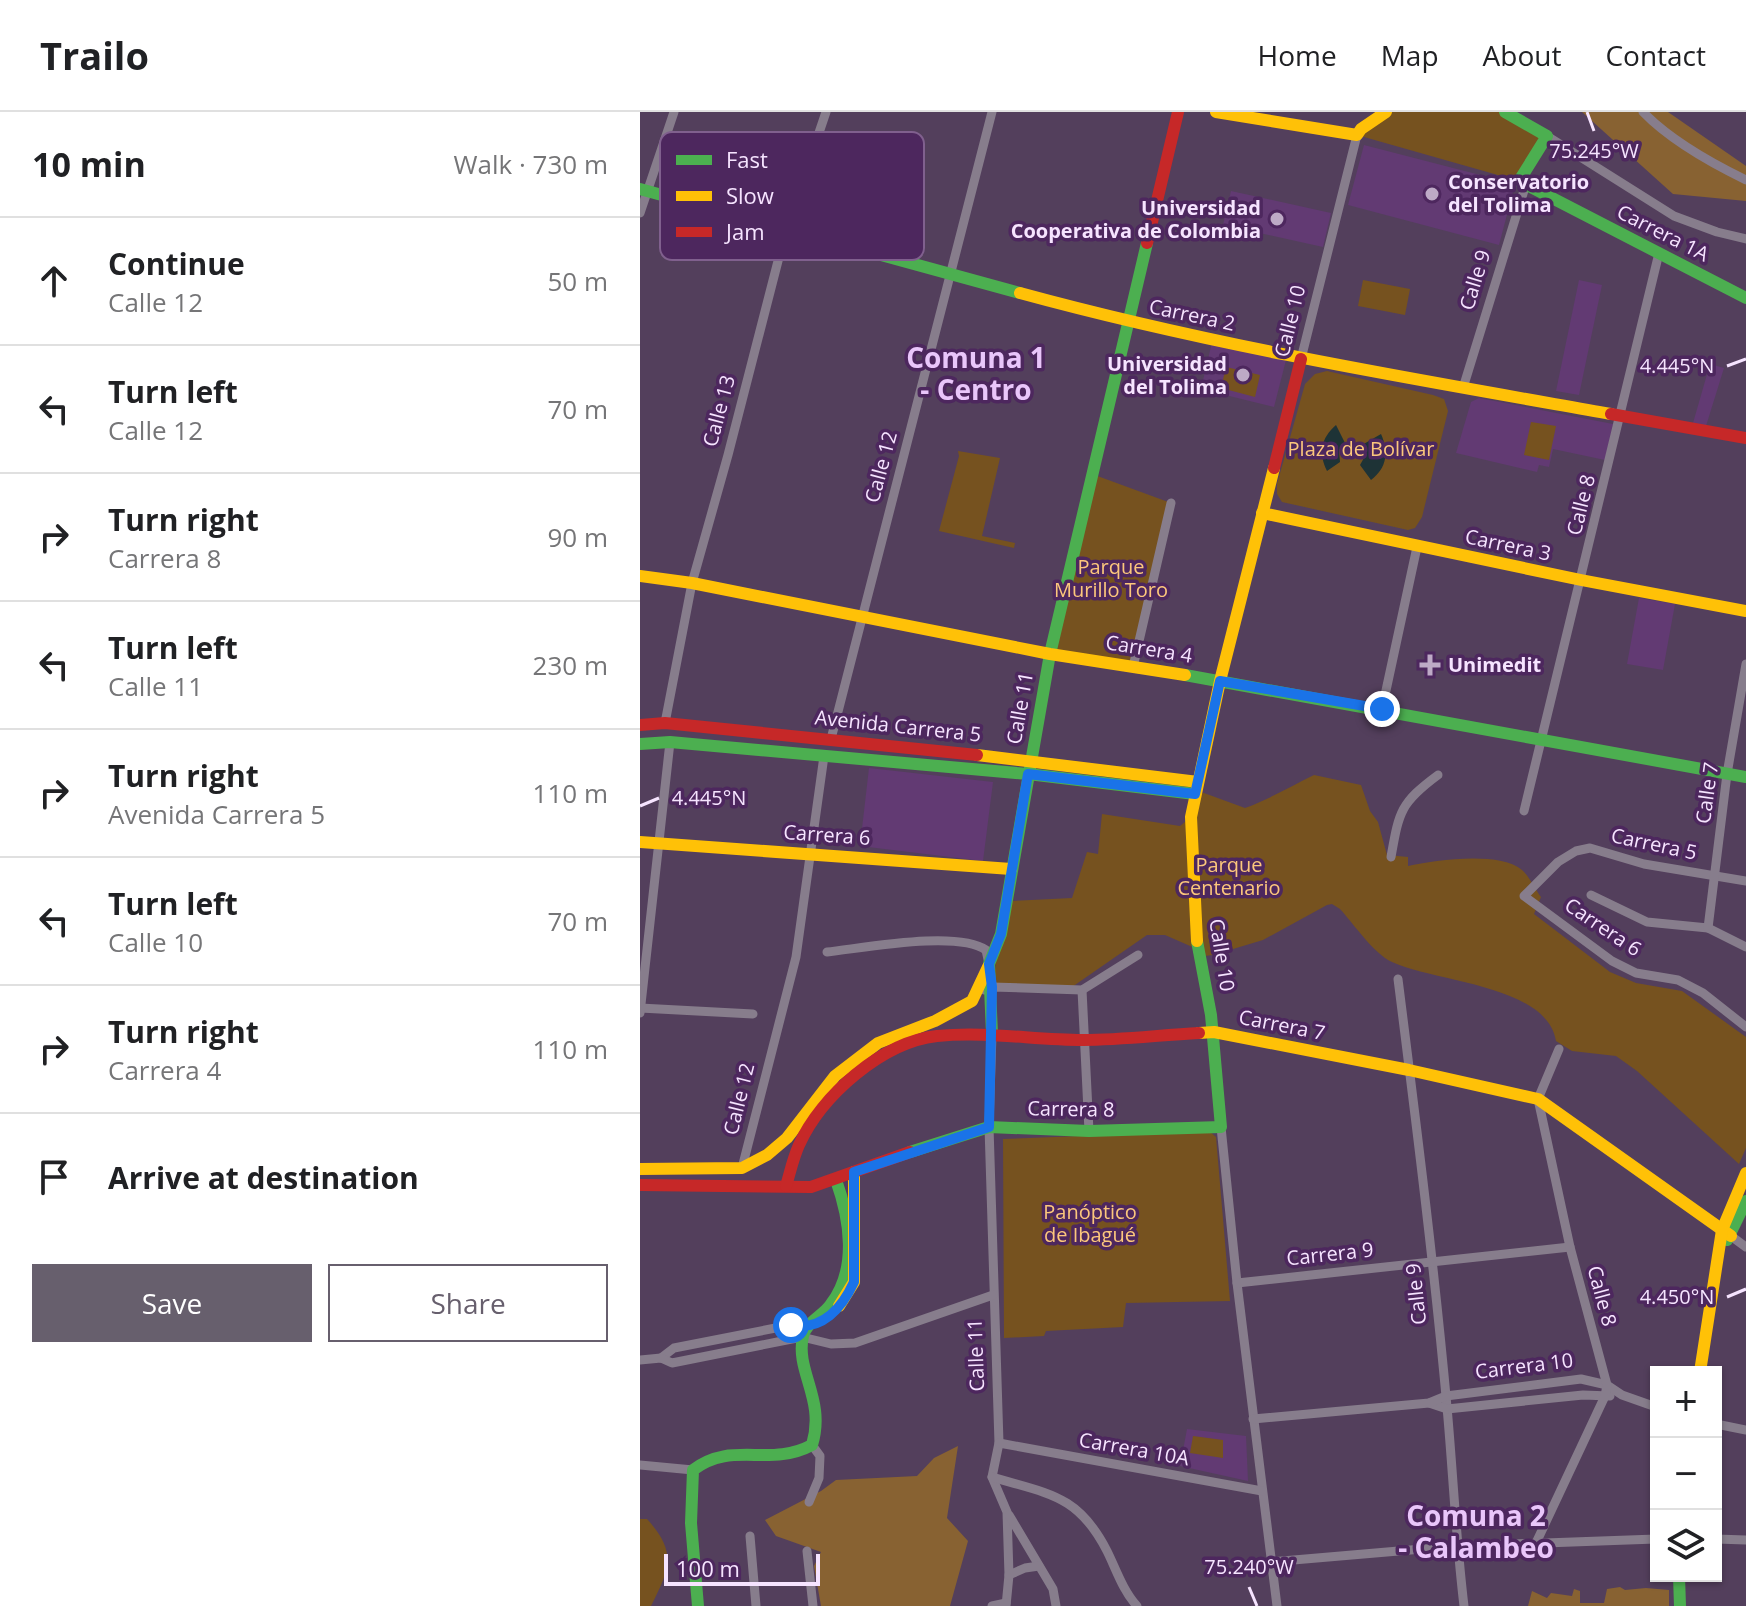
<!DOCTYPE html>
<html lang="en">
<head>
<meta charset="utf-8">
<style>
	:root { --surface:#fff; --page:#f2f2f2; --text:#202124; --muted:#757577; --line:#e0e0e0; --accent:#675f6d }
	body { margin:0; font-family:"Open Sans",sans-serif; background:var(--page); color:var(--text) }
	.controls { position:absolute; right:24px; bottom:24px; display:grid; overflow:hidden; border-radius:0px; box-shadow:0 2px 6px #0004 }
	.controls button { width:72px; height:72px; display:grid; place-items:center; padding:0; border:0; border-bottom:2px solid var(--line); background:var(--surface); color:var(--text); font:40px sans-serif }
	.scale { position:absolute; left:24px; bottom:20px; width:156px; box-sizing:border-box; padding-left:8px; border:4px solid #f6e4ff; border-top:0; font-size:22px; line-height:28px; white-space:nowrap; color:#f6e4ff; -webkit-text-stroke:6px #4d275e; paint-order:stroke }
	.stop { position:absolute; width:24px; height:24px; margin:-18px; border:6px solid #1a73e8; border-radius:50%; background:#fff }
	.stop.end { background:#1a73e8; border-color:#fff; box-shadow:0 2px 8px #0008 }
	.list { margin:0; padding:0; list-style:none }
	h2 { display:flex; justify-content:space-between; align-items:center; height:104px; margin:0; padding:0 32px; font-size:34px }
	h2 small { font-size:26px; font-weight:400; color:var(--muted) }
	.list li { display:grid; grid-template-columns:52px 1fr auto; gap:24px; align-items:center; box-sizing:border-box; height:128px; padding:0 32px; border-top:2px solid var(--line) }
	.list b { display:block; font-size:30px; white-space:nowrap }
	.list p { margin:0; font-size:26px; white-space:nowrap; color:var(--muted) }
	.list em { font-size:26px; font-style:normal; color:var(--muted) }
	.actions { display:flex; gap:16px; padding:24px 32px }
	.actions a { flex:1; padding:18px 0; border:2px solid var(--accent); border-radius:0px; text-align:center; font-size:28px; color:var(--accent) }
	.actions .main { background:var(--accent); color:#fff }
	.icon { flex:none; width:44px; height:44px; fill:none; stroke:currentColor; stroke-width:2; stroke-linecap:round; stroke-linejoin:round }
	.map { position:relative; flex:none; width:1106px; height:1494px; overflow:hidden }
	header { display:flex; align-items:center; gap:48px; box-sizing:border-box; height:112px; padding:0 40px; background:var(--surface); border-bottom:2px solid var(--line) }
	header strong { font-size:38px }
	nav { display:flex; gap:44px; margin-inline-start:auto; font-size:28px }
	main { display:flex }
	aside { flex:1; background:var(--surface) }
	.map>svg:first-child { display:block }
	.built { fill:#623a73 }
	.green { fill:#76521f }
	.forest { fill:#886232 }
	.water { fill:#1e3336 }
	.lines { fill:none; stroke-linecap:round; stroke-linejoin:round }
	.street { stroke:#877d8c; stroke-width:9 }
	.fast { stroke:#4caf50; stroke-width:12 }
	.slow { stroke:#ffc107; stroke-width:12 }
	.jam { stroke:#c62828; stroke-width:12 }
	.route { stroke:#1a73e8; stroke-width:10 }
	.ticks { fill:none; stroke:#f6e4ff; stroke-width:3 }
	.poi-dot { fill:#bdaac6; stroke:#4d275e; stroke-width:3 }
	.labels { text-anchor:middle; stroke-width:7; stroke-linejoin:round; paint-order:stroke }
	.poi-label { font-size:20px; font-weight:bold; fill:#f6e4ff; stroke:#4d275e; text-anchor:start }
	.street-label { font-size:20px; fill:#f6e4ff; stroke:#4d275e }
	.park-label { font-size:20px; fill:#fcc77c; stroke:#4d275e }
	.district-label { font-size:28px; font-weight:bold; fill:#e9c6fa; stroke:#4d275e }
	.key { fill:#4d275e; stroke:#80608e; stroke-width:2 }
	.key-label { font-size:22px; fill:#f6e4ff }
	.ticks-label { font-size:20px; text-anchor:middle; fill:#f6e4ff; stroke:#4d275e; stroke-width:7; stroke-linejoin:round; paint-order:stroke }
</style>
</head>
<body>
<header>
<strong>Trailo</strong>
<nav><a>Home</a><a>Map</a><a>About</a><a>Contact</a></nav>
</header>
<main>
<aside>
<h2>10 min<small>Walk · 730 m</small></h2>
<ul class="list">
<li><svg class="icon" aria-label="ahead" viewBox="0 0 24 24"><path d="M12 20V5M6 11l6-6 6 6"/></svg><div><b>Continue</b><p>Calle 12</p></div><em>50 m</em></li>
<li><svg class="icon" aria-label="left" viewBox="0 0 24 24"><path d="M17 20v-9H6M10 6l-5 5 5 5"/></svg><div><b>Turn left</b><p>Calle 12</p></div><em>70 m</em></li>
<li><svg class="icon" aria-label="right" viewBox="0 0 24 24"><path d="M7 20v-9h11M14 6l5 5-5 5"/></svg><div><b>Turn right</b><p>Carrera 8</p></div><em>90 m</em></li>
<li><svg class="icon" aria-label="left" viewBox="0 0 24 24"><path d="M17 20v-9H6M10 6l-5 5 5 5"/></svg><div><b>Turn left</b><p>Calle 11</p></div><em>230 m</em></li>
<li><svg class="icon" aria-label="right" viewBox="0 0 24 24"><path d="M7 20v-9h11M14 6l5 5-5 5"/></svg><div><b>Turn right</b><p>Avenida Carrera 5</p></div><em>110 m</em></li>
<li><svg class="icon" aria-label="left" viewBox="0 0 24 24"><path d="M17 20v-9H6M10 6l-5 5 5 5"/></svg><div><b>Turn left</b><p>Calle 10</p></div><em>70 m</em></li>
<li><svg class="icon" aria-label="right" viewBox="0 0 24 24"><path d="M7 20v-9h11M14 6l5 5-5 5"/></svg><div><b>Turn right</b><p>Carrera 4</p></div><em>110 m</em></li>
<li><svg class="icon" aria-label="arrive" viewBox="0 0 24 24"><path d="M6 21V4h12l-3 4 3 4H6"/></svg><div><b>Arrive at destination</b></div></li>
</ul>
<div class="actions"><a class="main">Save</a><a>Share</a></div>
</aside>
<div class="map">
<svg width="1106" height="1494" viewBox="0 0 1106 1494">
	<rect width="100%" height="100%" fill="#533f5c"/>
	<g class="built">
		<path d="M724 33 875 72 859 133 708 93Z"/>
		<path d="M591 79 691 101 683 135 583 113Z"/>
		<path d="M939 168 962 173 939 283 916 279Z"/>
		<path d="M572 230 646 248 634 295 561 277Z"/>
		<path d="M1070 252 1084 256 1066 314 1053 311Z"/>
		<path d="M839 286 973 312 965 348 913 337 909 355 899 353 897 360 816 341 831 290Z"/>
		<path d="M999 486 1035 492 1023 558 987 552Z"/>
		<path d="M229 656 353 670 343 749 220 734Z"/>
		<path d="M547 1317 606 1324 608 1369 540 1354Z"/>
	</g>
	<g class="green">
		<path d="M746 0H865L907 24 879 69 717 23Z"/>
		<path d="M723 168 770 177 765 203 718 194Z"/>
		<path d="M586 255 620 263 615 285 581 276Z"/>
		<path d="M687 259 793 283 804 287 808 299 782 405 775 416 768 418 642 390 637 382V372L665 272 675 262Z"/>
		<path d="M891 310 916 314 909 348 884 343Z"/>
		<path d="M318 339 360 346 342 424 375 431 374 436 299 419 319 344Z"/>
		<path d="M452 362 531 391 493 555 410 542Z"/>
		<path d="M674 663 721 673 730 699 738 710 747 743 768 745V754C795 748 860 739 882 758 890 765 895 777 901 785L894 802 970 860 996 871 1042 879 1106 925V1036L1099 1052 997 959 976 944 932 939 916 929C907 873 795 870 752 850 734 842 713 811 700 797L692 792 687 793 623 828 573 843 565 844 557 837 525 823H507L432 875H352L361 822 372 789 432 786 447 740 458 742 462 702 540 714 551 705 555 682 564 681 605 696C630 687 651 674 674 663Z"/>
		<path d="M569 1019 576 1025 590 1189 486 1191 483 1215 406 1219 404 1224 364 1226 363 1027Z"/>
		<path d="M553 1324 583 1328V1346L550 1341Z"/>
		<path d="M0 1407H7C37 1440 30 1456 11 1494H0Z"/>
	</g>
	<g class="forest">
		<path d="M942 0H1028L1106 54V89L1033 82Z"/>
		<path d="M318 1334 307 1406 328 1429 310 1494H181L174 1454 181 1440 136 1424 125 1408 181 1379 196 1368 277 1364 294 1346Z"/>
		<path d="M980 1475 985 1478 1006 1476 1029 1478V1494H888L892 1479 907 1486 911 1481 932 1484 934 1477 940 1479V1491H964L967 1477Z"/>
	</g>
	<g class="water">
		<path d="M696 313 705 331 699 338 700 350 687 359C678 341 681 326 696 313Z"/>
		<path d="M741 322C749 340 747 356 731 368L720 353 725 344 722 333Z"/>
	</g>
	<g class="lines">
		<g class="street">
			<path d="M1003 0C1030 28 1071 51 1106 68"/>
			<path d="M907 24 1034 104 1077 120 1106 127"/>
			<path d="M0 101 34 0"/>
			<path d="M661 247 717 23"/>
			<path d="M823 276 886 72"/>
			<path d="M493 555 531 391"/>
			<path d="M742 597 777 435"/>
			<path d="M25 611 52 471 88 343 146 118 186 0"/>
			<path d="M191 627 352 0"/>
			<path d="M884 699 1019 141"/>
			<path d="M751 745C759 700 760 691 798 663"/>
			<path d="M1106 769 1004 752 950 736 936 739 918 750 884 784 972 849 996 861 1038 868 1063 881 1106 915"/>
			<path d="M951 783 1007 810 1068 816 1106 835"/>
			<path d="M1068 816 1087 662 1106 552"/>
			<path d="M187 840C224 836 317 818 346 838L349 852"/>
			<path d="M758 867C776 1010 794 1152 807 1295 813 1361 816 1428 824 1494"/>
			<path d="M344 878 352 875 442 878 498 843"/>
			<path d="M442 878 449 1019"/>
			<path d="M0 896 113 902"/>
			<path d="M0 901 30 630"/>
			<path d="M352 922 349 1015 359 1331 352 1365 367 1400 369 1463 366 1494"/>
			<path d="M581 1015 597 1171 637 1494"/>
			<path d="M102 1056 156 845 184 644"/>
			<path d="M1091 1124 1106 1135"/>
			<path d="M597 1171 930 1135"/>
			<path d="M21 1246 34 1236 151 1213 167 1216"/>
			<path d="M0 1248 21 1246 32 1251 162 1225 191 1232 215 1231 353 1183"/>
			<path d="M789 1291 807 1297 943 1283 970 1284"/>
			<path d="M613 1307 789 1291 806 1284 941 1267 967 1273 982 1283 1016 1295"/>
			<path d="M1076 1312 1106 1318"/>
			<path d="M359 1331 622 1379"/>
			<path d="M0 1353 53 1358"/>
			<path d="M352 1365C408 1382 438 1382 467 1439 476 1457 483 1479 497 1494"/>
			<path d="M169 1390 179 1366 180 1344 172 1333"/>
			<path d="M369 1403 413 1477 416 1494"/>
			<path d="M110 1424 116 1494"/>
			<path d="M1076 1427 1106 1428"/>
			<path d="M896 1431 965 1284 967 1273 930 1135 898 987 919 937"/>
			<path d="M167 1439 173 1494"/>
			<path d="M630 1450 817 1434 1016 1427"/>
			<path d="M369 1463 385 1456 399 1454"/>
			<path d="M352 1494 366 1491"/>
		</g>
		<g class="fast">
			<path d="M865 0 907 24 879 69 1106 186"/>
			<path d="M0 77 380 181"/>
			<path d="M545 563 1106 665"/>
			<path d="M0 632 30 630 388 662 555 682"/>
			<path d="M352 922 349 852 361 822 410 542 507 131"/>
			<path d="M270 1040 349 1015 449 1019 581 1015 571 903 557 829"/>
			<path d="M1087 1128 1106 1089"/>
			<path d="M1039 1464 1040 1494"/>
			<path d="M58 1494 51 1411 53 1358C92 1328 129 1356 172 1333 186 1287 155 1260 163 1224 167 1209 183 1204 191 1192 218 1157 210 1107 196 1068"/>
		</g>
		<g class="slow">
			<path d="M576 0 717 23 721 17 746 0"/>
			<path d="M380 181C574 234 773 267 971 302"/>
			<path d="M622 401 941 468 1106 499"/>
			<path d="M0 464 52 471 410 542 545 563"/>
			<path d="M337 643 558 670"/>
			<path d="M0 730 371 757"/>
			<path d="M557 829 551 705 580 569 634 356"/>
			<path d="M559 921 574 920 769 958 898 987 1091 1124"/>
			<path d="M0 1057 102 1056 127 1043 147 1026 195 964 238 931 295 909 332 889 348 855"/>
			<path d="M199 1194 214 1170V1060"/>
			<path d="M1060 1260 1082 1118 1106 1061"/>
		</g>
		<g class="jam">
			<path d="M507 131 538 0"/>
			<path d="M971 302 1106 326"/>
			<path d="M634 356 661 247"/>
			<path d="M0 613 25 611 337 643"/>
			<path d="M0 1073 171 1075 270 1040"/>
			<path d="M146 1074C150 1061 153 1046 159 1033 181 984 242 930 297 924 346 919 394 928 443 928 481 928 520 923 559 921"/>
		</g>
	</g>
	<g class="lines">
		<path class="route" d="M151 1213C182 1219 202 1196 214 1170V1060L349 1015 352 875 349 852 361 822 388 662 555 682 580 569 742 597"/>
	</g>
	<path class="ticks" d="M947 0 954 19M1087 254 1106 247M0 694 19 686M1087 1185 1106 1177M609 1475 617 1494"/>
	<g class="poi-dot">
		<circle cx="792" cy="82" r="8"/>
		<circle cx="637" cy="107" r="8"/>
		<circle cx="603" cy="263" r="8"/>
		<path d="M786 541h8v8h8v8h-8v8h-8v-8h-8v-8h8z"/>
	</g>
	<g class="labels">
		<g class="poi-label">
			<text x="808" y="77">Conservatorio<tspan x="808" dy="23">del Tolima</tspan></text>
			<text x="621" y="103" text-anchor="end">Universidad<tspan x="621" dy="23">Cooperativa de Colombia</tspan></text>
			<text x="587" y="259" text-anchor="end">Universidad<tspan x="587" dy="23">del Tolima</tspan></text>
			<text x="808" y="560">Unimedit</text>
		</g>
		<g class="street-label">
			<text transform="translate(1023 121) rotate(27)" y="7">Carrera 1A</text>
			<text transform="translate(835 168) rotate(-73)" y="7">Calle 9</text>
			<text transform="translate(552 203) rotate(12)" y="7">Carrera 2</text>
			<text transform="translate(650 209) rotate(-76)" y="7">Calle 10</text>
			<text transform="translate(79 299) rotate(-75)" y="7">Calle 13</text>
			<text transform="translate(241 355) rotate(-75)" y="7">Calle 12</text>
			<text transform="translate(941 393) rotate(-76)" y="7">Calle 8</text>
			<text transform="translate(868 433) rotate(12)" y="7">Carrera 3</text>
			<text transform="translate(509 537) rotate(9)" y="7">Carrera 4</text>
			<text transform="translate(380 596) rotate(-80)" y="7">Calle 11</text>
			<text transform="translate(258 614) rotate(6)" y="7">Avenida Carrera 5</text>
			<text transform="translate(1067 681) rotate(-82)" y="7">Calle 7</text>
			<text transform="translate(187 723) rotate(4)" y="7">Carrera 6</text>
			<text transform="translate(1014 732) rotate(12)" y="7">Carrera 5</text>
			<text transform="translate(963 815) rotate(34)" y="7">Carrera 6</text>
			<text transform="translate(582 843) rotate(81)" y="7">Calle 10</text>
			<text transform="translate(642 913) rotate(11)" y="7">Carrera 7</text>
			<text transform="translate(99 987) rotate(-76)" y="7">Calle 12</text>
			<text transform="translate(431 997) rotate(1)" y="7">Carrera 8</text>
			<text transform="translate(690 1142) rotate(-6)" y="7">Carrera 9</text>
			<text transform="translate(776 1182) rotate(-96)" y="7">Calle 9</text>
			<text transform="translate(962 1184) rotate(75)" y="7">Calle 8</text>
			<text transform="translate(336 1243) rotate(-92)" y="7">Calle 11</text>
			<text transform="translate(884 1254) rotate(-7)" y="7">Carrera 10</text>
			<text transform="translate(494 1337) rotate(10)" y="7">Carrera 10A</text>
		</g>
		<g class="park-label">
			<text x="721" y="344">Plaza de Bolívar</text>
			<text x="471" y="462">Parque<tspan x="471" dy="23">Murillo Toro</tspan></text>
			<text x="589" y="760">Parque<tspan x="589" dy="23">Centenario</tspan></text>
			<text x="450" y="1107">Panóptico<tspan x="450" dy="23">de Ibagué</tspan></text>
		</g>
		<g class="district-label">
			<text x="336" y="256">Comuna 1<tspan x="336" dy="32">- Centro</tspan></text>
			<text x="836" y="1414">Comuna 2<tspan x="836" dy="32">- Calambeo</tspan></text>
		</g>
	</g>
	<rect x="20" y="20" width="264" height="128" rx="12" class="key"/>
	<rect x="36" y="43" width="36" height="10" fill="#4caf50"/>
	<rect x="36" y="79" width="36" height="10" fill="#ffc107"/>
	<rect x="36" y="115" width="36" height="10" fill="#c62828"/>
	<g class="key-label">
		<text x="86" y="56">Fast</text>
		<text x="86" y="92">Slow</text>
		<text x="86" y="128">Jam</text>
	</g>
	<g class="ticks-label">
		<text x="954" y="46">75.245°W</text>
		<text x="1037" y="261">4.445°N</text>
		<text x="69" y="693">4.445°N</text>
		<text x="1037" y="1192">4.450°N</text>
		<text x="609" y="1462">75.240°W</text>
	</g>
</svg>
<div class="controls">
<button>+</button>
<button>−</button>
<button><svg class="icon" aria-label="layers" viewBox="0 0 24 24"><path d="M12 4l9 5-9 5-9-5zM3 14l9 5 9-5"/></svg></button>
</div>
<div class="scale">100 m</div>
<div class="stop" style="left:151px;top:1213px"></div>
<div class="stop end" style="left:742px;top:597px"></div>
</div>
</main>
</body>
</html>
